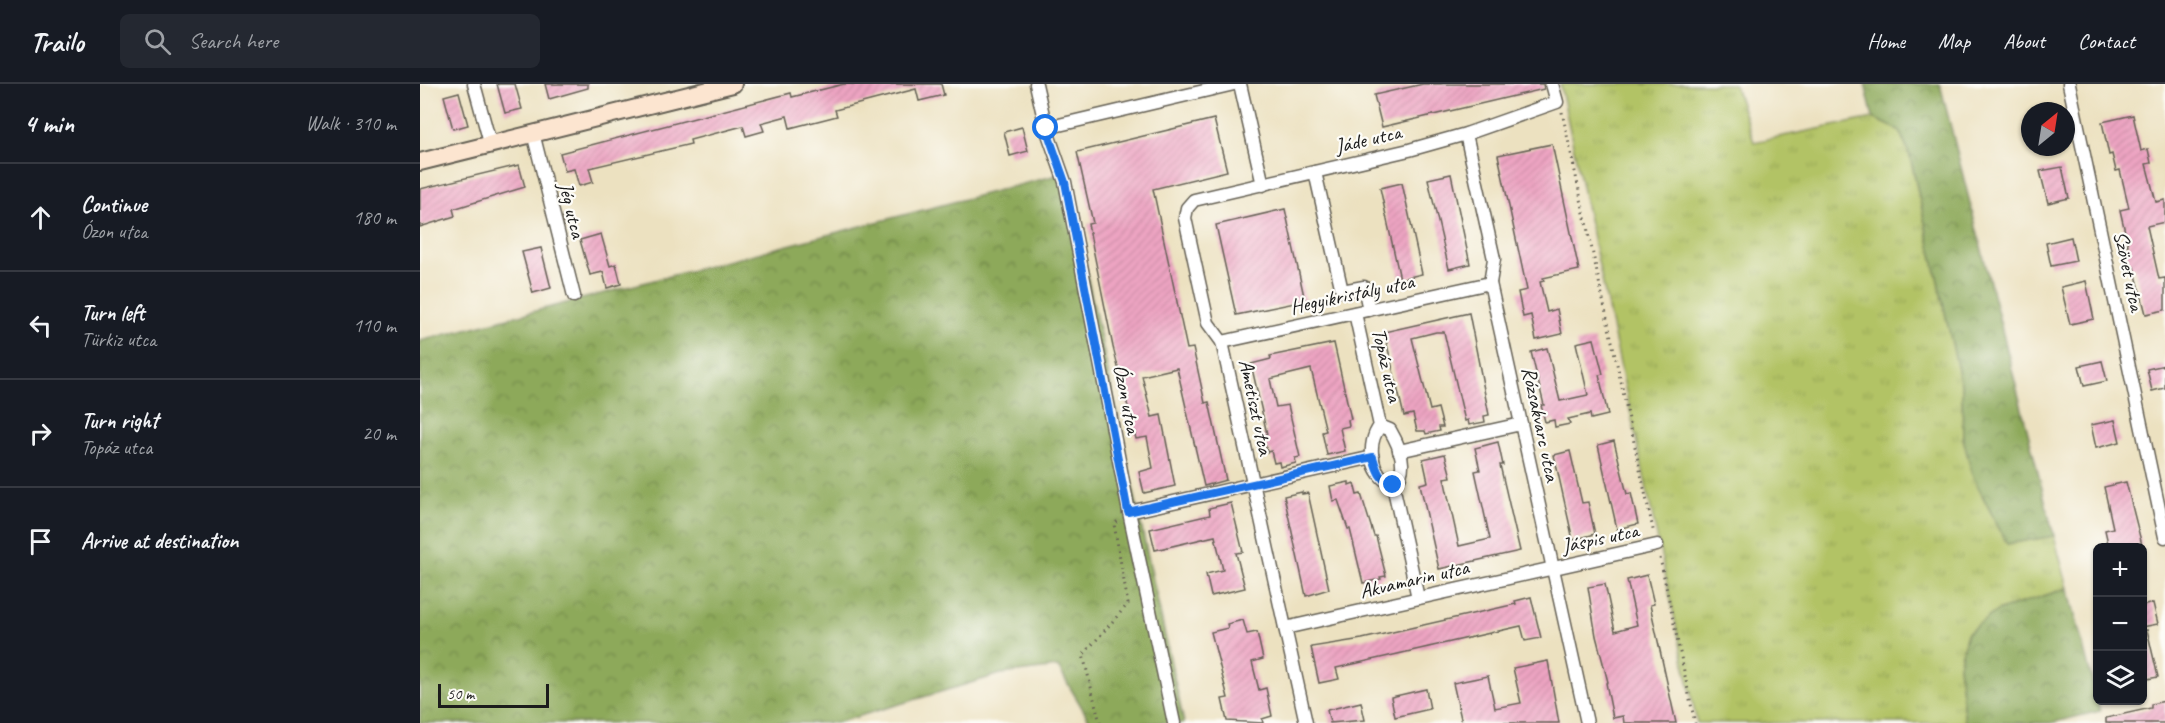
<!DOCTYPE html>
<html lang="en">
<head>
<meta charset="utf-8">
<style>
	:root { --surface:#171b24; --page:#242831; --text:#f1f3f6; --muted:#9ea1a6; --line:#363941 }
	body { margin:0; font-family:Caveat,sans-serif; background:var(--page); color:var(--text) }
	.controls { position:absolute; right:18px; bottom:18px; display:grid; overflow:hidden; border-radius:9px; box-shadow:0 2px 4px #0004 }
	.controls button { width:54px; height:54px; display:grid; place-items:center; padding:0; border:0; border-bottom:2px solid var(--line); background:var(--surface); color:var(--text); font:30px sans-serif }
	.compass { position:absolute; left:1601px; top:18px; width:54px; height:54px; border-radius:50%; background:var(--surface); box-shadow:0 2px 4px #0004; rotate:30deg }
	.scale { position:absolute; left:18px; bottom:15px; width:111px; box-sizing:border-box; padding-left:6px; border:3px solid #1c1c1c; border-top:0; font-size:16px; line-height:21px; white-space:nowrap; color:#1c1c1c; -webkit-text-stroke:4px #fdfcf7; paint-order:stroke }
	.stop { position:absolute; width:18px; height:18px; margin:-14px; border:4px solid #1a73e8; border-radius:50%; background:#fff }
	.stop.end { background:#1a73e8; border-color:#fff; box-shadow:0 2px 6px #0008 }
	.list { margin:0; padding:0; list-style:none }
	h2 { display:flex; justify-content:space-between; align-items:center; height:78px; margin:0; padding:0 24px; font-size:26px }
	h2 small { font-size:20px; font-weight:400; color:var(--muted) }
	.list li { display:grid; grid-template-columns:39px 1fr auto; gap:18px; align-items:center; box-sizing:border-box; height:108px; padding:0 24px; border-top:2px solid var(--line) }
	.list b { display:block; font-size:22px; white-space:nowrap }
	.list p { margin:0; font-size:20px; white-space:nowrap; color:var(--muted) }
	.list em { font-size:20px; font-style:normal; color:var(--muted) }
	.icon { flex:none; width:33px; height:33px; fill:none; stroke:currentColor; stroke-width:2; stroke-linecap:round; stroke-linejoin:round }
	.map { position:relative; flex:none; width:1745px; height:639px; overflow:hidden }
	header { display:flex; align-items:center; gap:36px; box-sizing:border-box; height:84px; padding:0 30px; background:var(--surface); border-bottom:2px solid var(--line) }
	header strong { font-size:28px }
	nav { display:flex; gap:33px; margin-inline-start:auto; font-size:21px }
	.search { width:420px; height:54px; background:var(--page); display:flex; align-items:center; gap:15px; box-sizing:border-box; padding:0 21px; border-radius:9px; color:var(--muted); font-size:22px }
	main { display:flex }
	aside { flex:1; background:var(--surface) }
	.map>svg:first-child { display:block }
	.grass { fill:url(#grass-tufts); stroke:#677040; stroke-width:1.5 }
	.forest { fill:url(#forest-crowns); stroke:#54623b; stroke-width:1.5 }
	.building { fill:url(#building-hatch) }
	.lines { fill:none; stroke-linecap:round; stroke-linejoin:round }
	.street-casing { stroke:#656155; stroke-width:15 }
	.secondary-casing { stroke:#656155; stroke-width:20 }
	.path { stroke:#656155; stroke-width:3; stroke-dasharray:1.5 4.5; stroke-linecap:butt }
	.street { stroke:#fff; stroke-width:12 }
	.secondary { stroke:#fce5d0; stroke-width:16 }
	.route { stroke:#1a73e8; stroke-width:8 }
	.labels { text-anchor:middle; stroke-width:4.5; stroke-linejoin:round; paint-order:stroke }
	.street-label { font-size:21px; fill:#1c1c1c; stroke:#fdfcf7 }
</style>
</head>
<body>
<header>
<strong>Trailo</strong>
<div class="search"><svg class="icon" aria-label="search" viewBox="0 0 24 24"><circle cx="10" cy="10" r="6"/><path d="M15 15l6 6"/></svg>Search here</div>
<nav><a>Home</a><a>Map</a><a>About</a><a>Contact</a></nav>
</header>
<main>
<aside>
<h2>4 min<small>Walk · 310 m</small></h2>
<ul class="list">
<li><svg class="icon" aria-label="ahead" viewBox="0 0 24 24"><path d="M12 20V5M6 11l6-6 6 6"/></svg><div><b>Continue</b><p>Ózon utca</p></div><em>180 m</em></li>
<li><svg class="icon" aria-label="left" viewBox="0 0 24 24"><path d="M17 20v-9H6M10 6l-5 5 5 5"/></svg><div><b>Turn left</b><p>Türkiz utca</p></div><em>110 m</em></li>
<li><svg class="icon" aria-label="right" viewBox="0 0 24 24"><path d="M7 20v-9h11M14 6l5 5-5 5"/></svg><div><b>Turn right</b><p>Topáz utca</p></div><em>20 m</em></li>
<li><svg class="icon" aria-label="arrive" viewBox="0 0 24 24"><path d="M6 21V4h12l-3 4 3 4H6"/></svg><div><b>Arrive at destination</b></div></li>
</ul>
</aside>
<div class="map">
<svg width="1745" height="639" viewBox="0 0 1745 639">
	<defs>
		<pattern id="grass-tufts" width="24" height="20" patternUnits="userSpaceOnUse" patternTransform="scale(1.5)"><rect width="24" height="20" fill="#b2c365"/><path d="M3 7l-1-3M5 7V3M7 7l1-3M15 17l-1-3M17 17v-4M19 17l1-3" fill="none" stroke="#98a757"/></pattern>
		<pattern id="forest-crowns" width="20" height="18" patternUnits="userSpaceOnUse" patternTransform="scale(1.5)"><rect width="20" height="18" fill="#8da95a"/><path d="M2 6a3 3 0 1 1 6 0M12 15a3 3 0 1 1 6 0" fill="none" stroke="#72894a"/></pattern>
		<pattern id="building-hatch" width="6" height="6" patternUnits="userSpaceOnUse" patternTransform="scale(1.5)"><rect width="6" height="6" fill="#eda4c2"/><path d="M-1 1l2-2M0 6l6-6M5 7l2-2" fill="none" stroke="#cb8da6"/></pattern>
	</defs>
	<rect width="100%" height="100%" fill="#fdfcf7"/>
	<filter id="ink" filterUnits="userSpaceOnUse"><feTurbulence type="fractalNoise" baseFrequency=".0167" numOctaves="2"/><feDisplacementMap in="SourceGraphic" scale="12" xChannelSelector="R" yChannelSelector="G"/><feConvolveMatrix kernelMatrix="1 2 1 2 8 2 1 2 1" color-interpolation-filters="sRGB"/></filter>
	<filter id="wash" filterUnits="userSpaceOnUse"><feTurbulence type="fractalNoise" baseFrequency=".008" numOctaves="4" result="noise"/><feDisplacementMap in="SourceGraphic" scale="24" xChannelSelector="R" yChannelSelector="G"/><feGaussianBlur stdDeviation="1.35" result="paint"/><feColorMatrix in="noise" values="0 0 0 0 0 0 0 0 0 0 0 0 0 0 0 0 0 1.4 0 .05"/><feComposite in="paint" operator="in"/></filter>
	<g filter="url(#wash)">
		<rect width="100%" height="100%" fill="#ece1c0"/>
		<path class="grass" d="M1140 0H1314L1334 58 1453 34 1479 46 1490 72 1542 304 1543 354 1553 393 1587 460 1634 452 1648 504 1577 527 1539 581 1545 639H1277Z"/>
		<g class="forest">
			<path d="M1445 0H1520L1634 452 1587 460 1553 393 1543 354 1542 304 1490 72 1479 46 1453 34Z"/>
			<path d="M645 89 764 639H671L638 583 581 590 416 639H0V257Z"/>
			<path d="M1648 504 1680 627 1631 639H1545L1539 581 1547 549 1577 527Z"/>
		</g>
		<g id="blocks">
			<g class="building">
				<path d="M77 0H95L102 25 85 29Z"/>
				<path d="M125 0H168V4L129 15Z"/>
				<path d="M424 0H521L524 11 499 17 496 5 415 26 417 32 370 44 367 32 341 39 344 47 326 52 323 42 270 56 271 60 169 84 173 98 159 102 154 85 145 87 140 69 371 9 372 13Z"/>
				<path d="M1003 0H1123L1124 5 962 43 954 11Z"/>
				<path d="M39 8 48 41 33 45 24 12Z"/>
				<path d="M1713 31 1721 67 1728 65 1731 79 1726 80 1736 118 1745 116V138L1727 142 1739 195 1745 194V226L1726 230 1714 183 1709 184 1704 162 1708 161 1700 126 1709 124 1700 86 1696 87 1692 70 1689 71 1682 38Z"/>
				<path d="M794 35 807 87 733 105 767 265 773 264 785 319 789 318 806 396 784 402 757 284 722 292 732 333 741 331 755 402 724 409 719 388 733 384 727 353 716 355 693 263 668 140 673 139 657 68Z"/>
				<path d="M602 43 608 67 590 72 584 48Z"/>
				<path d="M1132 60 1159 186 1123 194 1124 197 1120 198 1127 228 1137 225 1142 250 1116 256 1111 231 1103 233 1098 208 1107 206 1078 71Z"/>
				<path d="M99 81 105 103 33 125 35 132 0 143V105Z"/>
				<path d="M1642 83 1649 114 1628 119 1620 87Z"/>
				<path d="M1031 90 1050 180 1029 185 1008 95Z"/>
				<path d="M982 99 1002 190 980 195 960 104Z"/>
				<path d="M865 125 885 217 816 231 796 141Z"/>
				<path d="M181 150 190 182 196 180 201 200 187 204 183 188 170 191 160 156Z"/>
				<path d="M1651 153 1656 177 1631 182 1626 159Z"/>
				<path d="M121 164 131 204 113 209 102 168Z"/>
				<path d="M1666 197 1674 235 1650 240 1641 203Z"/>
				<path d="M1049 229 1069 331 1064 332 1065 338 1049 341 1048 336 1045 337 1024 248H1016L992 254 1010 326 1018 324 1023 343H1019L1020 347 1006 350 1005 347H997L993 330 984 332 964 248Z"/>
				<path d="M1174 255 1183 290 1179 291 1188 331 1171 335 1170 330 1148 335 1150 340 1135 343 1134 336 1125 338 1121 321H1124L1111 268 1127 264 1140 317 1168 311 1156 259Z"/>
				<path d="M914 259 931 335 928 336 929 342 920 344 925 367 907 371 902 348 906 347 891 285 850 295 856 323 868 321 880 373 875 374 876 379 860 383 859 378 854 379 851 367 847 368 843 351 847 350 831 280 851 275 850 272Z"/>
				<path d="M1682 277 1687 297 1664 302 1659 282Z"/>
				<path d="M1745 281V304L1732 307 1727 285Z"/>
				<path d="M1695 336 1700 358 1676 364 1671 341Z"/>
				<path d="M1194 357 1207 410 1211 409 1218 440 1197 445 1178 361Z"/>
				<path d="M1078 358 1083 381H1080L1100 467 1019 485 1000 400 1008 398 1003 375 1025 370 1031 393 1024 394 1039 462 1070 455 1055 387 1060 386 1055 364Z"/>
				<path d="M1150 367 1162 419 1168 418 1175 450 1153 456 1134 371Z"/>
				<path d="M929 398V401L934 399 937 411 941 410 954 452H956L966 492 960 493 961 495 943 499 930 445H928L918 416 913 417 910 402Z"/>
				<path d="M1706 398 1722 461 1689 464 1685 446 1693 444 1684 403Z"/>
				<path d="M882 408V410L888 409 909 505 886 512 864 412Z"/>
				<path d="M811 419 823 468 816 469 825 504 791 512 786 490 803 486 795 452 735 466 730 445 790 431 789 424Z"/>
				<path d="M1227 491 1234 520 1230 521 1256 639H1204L1203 632 1193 634 1186 599 1188 598 1176 552 1168 503 1185 500 1195 547 1217 541 1207 496Z"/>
				<path d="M1111 513 1121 554 1105 557 1101 542 916 584 919 595 899 599 891 563 942 555 1096 520 1095 517Z"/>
				<path d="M1733 519 1738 540 1722 543V522Z"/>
				<path d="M823 536 827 550 837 548 843 575 832 578 839 606 846 604 852 632 842 635 843 639 807 637 802 615 808 614 791 548 808 544 807 540Z"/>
				<path d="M1727 546 1738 593 1722 596V547Z"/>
				<path d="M1128 577 1139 639H1042L1033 599 1068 592 1075 624 1101 619 1093 584Z"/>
				<path d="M1006 605 1010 625 975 633 971 613Z"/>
				<path d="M1745 617V639H1686V634L1731 624V620Z"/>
				<path d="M941 618 945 636 910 639 907 626Z"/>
			</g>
		</g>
	</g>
	<g filter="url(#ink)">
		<use href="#blocks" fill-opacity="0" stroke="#656155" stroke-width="1.5"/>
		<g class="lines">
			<g class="street-casing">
				<g id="street">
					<path d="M54 0 70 59"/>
					<path d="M616 0 626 44 645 98 709 428 754 639"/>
					<path d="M820 0 843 101"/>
					<path d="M1649 0 1745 453"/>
					<path d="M626 44 814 0"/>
					<path d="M113 49 154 212"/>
					<path d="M1046 50 1074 175 1070 199 1167 639"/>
					<path d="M895 88 922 207 944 203 949 226"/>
					<path d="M935 229 960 342C946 360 950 391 973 401L998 514"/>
					<path d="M802 258 1070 199"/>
					<path d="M960 342 970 346C980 363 990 386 973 401"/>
					<path d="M979 367 1101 340"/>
					<path d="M709 428 953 373"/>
					<path d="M865 544 1237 461"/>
					<path d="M886 639 802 258 788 239 765 134 767 124 774 116 989 66 1046 50 1137 18 1132 0"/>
				</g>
			</g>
			<g class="secondary-casing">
				<path id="secondary" d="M0 78 313 0"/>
			</g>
			<g class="path">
				<path d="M1142 28 1234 450"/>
				<path d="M1240 474 1275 639"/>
				<path d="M680 639 663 571 708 520 694 440 698 437"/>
			</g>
			<use href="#street" class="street"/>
			<use href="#secondary" class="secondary"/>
		</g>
	</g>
	<g class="lines" filter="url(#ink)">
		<path class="route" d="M626 44 645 98 708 428 953 373C957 387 959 395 973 401"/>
	</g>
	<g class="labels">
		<g class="street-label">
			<text transform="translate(948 55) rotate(-13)" y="7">Jáde utca</text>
			<text transform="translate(152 126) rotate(76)" y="7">Jég utca</text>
			<text transform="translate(1709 187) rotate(78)" y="7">Szövet utca</text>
			<text transform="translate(932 210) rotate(-12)" y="7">Hegyikristály utca</text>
			<text transform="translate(967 281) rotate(77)" y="7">Topáz utca</text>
			<text transform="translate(707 315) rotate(79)" y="7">Ózon utca</text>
			<text transform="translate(836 323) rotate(78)" y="7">Ametiszt utca</text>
			<text transform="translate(1121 340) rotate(78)" y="7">Rózsakvarc utca</text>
			<text transform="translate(1180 454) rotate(-12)" y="7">Jáspis utca</text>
			<text transform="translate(994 495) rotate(-13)" y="7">Akvamarin utca</text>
		</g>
	</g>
</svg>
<div class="controls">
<button>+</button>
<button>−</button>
<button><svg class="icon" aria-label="layers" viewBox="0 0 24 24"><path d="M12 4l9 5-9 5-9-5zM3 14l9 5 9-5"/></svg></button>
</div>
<svg class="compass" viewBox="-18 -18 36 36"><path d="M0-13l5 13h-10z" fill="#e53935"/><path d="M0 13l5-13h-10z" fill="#9ea1a6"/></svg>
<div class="scale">50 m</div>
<div class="stop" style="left:626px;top:44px"></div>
<div class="stop end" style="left:973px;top:401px"></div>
</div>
</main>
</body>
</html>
